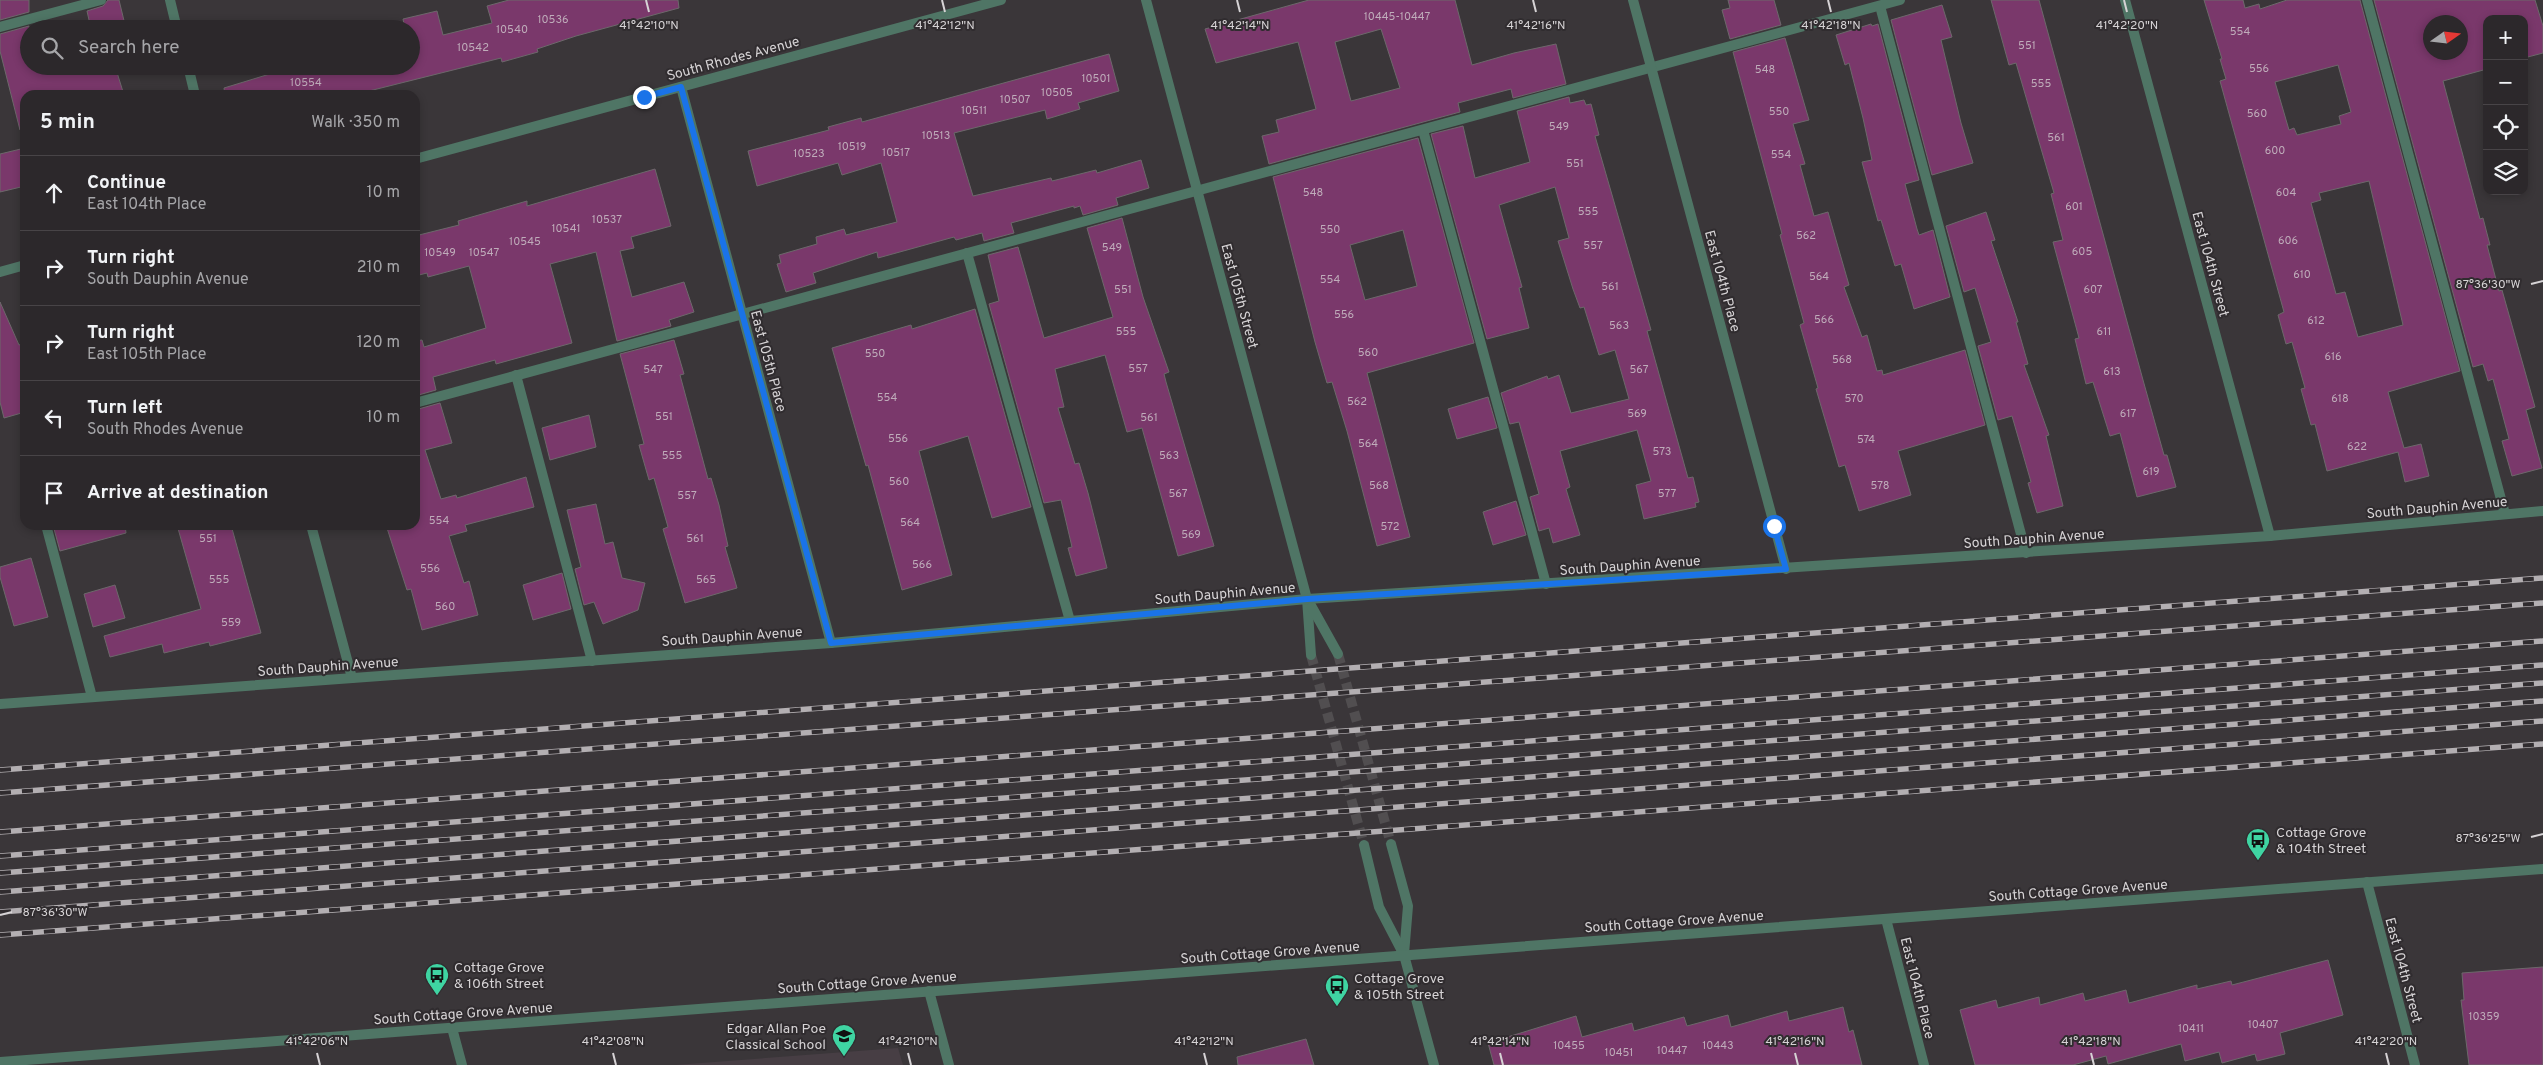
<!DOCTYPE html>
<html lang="en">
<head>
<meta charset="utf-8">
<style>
	:root { --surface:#2c282b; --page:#343033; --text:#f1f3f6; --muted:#a6a6a9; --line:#484447 }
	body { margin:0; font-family:Overpass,sans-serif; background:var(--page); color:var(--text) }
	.controls { position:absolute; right:15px; top:15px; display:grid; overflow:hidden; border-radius:10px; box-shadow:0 2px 8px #0003 }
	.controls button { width:45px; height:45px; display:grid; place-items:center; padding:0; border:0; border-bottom:1px solid var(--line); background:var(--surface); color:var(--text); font:25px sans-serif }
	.compass { position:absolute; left:2423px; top:15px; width:45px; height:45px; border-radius:50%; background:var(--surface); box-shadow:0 2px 8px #0003; rotate:76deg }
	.stop { position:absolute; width:15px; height:15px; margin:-11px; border:4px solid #1a73e8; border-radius:50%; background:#fff }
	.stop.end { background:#1a73e8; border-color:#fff; box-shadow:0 1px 5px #0008 }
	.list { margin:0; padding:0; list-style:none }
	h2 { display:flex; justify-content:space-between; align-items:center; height:65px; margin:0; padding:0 20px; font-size:21px }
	h2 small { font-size:16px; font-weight:400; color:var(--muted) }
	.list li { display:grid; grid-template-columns:32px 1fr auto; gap:15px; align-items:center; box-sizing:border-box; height:75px; padding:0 20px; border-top:1px solid var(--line) }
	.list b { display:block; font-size:19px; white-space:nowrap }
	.list p { margin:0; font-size:16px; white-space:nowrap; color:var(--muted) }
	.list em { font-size:16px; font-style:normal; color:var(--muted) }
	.icon { flex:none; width:28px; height:28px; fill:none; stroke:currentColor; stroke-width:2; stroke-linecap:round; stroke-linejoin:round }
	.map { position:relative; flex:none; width:2543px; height:1065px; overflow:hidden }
	.search { position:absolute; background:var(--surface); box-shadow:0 2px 8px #0003; left:20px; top:20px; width:400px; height:55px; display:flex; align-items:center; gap:12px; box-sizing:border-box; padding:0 18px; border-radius:28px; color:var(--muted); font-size:19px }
	.panel { position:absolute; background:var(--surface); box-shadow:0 2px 8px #0003; left:20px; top:90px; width:400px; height:440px; border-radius:15px }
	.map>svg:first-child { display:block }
	.built { fill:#473e44 }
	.building { fill:#7a386b; stroke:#6d686b; fill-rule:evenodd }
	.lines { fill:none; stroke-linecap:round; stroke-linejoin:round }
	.minor-tunnel { stroke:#514e50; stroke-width:10; stroke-dasharray:10 5; stroke-linecap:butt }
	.service { stroke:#4f7565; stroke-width:10 }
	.minor { stroke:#4f7565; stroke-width:10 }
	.tertiary { stroke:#4f7565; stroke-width:10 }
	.rail-casing { stroke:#b3afb2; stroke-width:5.5 }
	.rail { stroke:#302c2f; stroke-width:4; stroke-dasharray:11; stroke-linecap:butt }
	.route { stroke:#1a73e8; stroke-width:6 }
	.ticks { fill:none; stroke:#d6d3d5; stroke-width:2 }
	.labels { text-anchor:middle; stroke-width:4; stroke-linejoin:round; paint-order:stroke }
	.number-label { font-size:11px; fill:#bfacba }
	.street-label { font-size:14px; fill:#d6d3d5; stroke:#302c2f }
	.poi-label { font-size:14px; fill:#d6d3d5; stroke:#302c2f; text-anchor:start }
	.ticks-label { font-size:12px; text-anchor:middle; fill:#d6d3d5; stroke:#302c2f; stroke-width:4; stroke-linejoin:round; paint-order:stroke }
</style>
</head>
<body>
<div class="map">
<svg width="2543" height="1065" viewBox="0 0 2543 1065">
	<rect width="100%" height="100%" fill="#3a3639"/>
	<path class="built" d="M898 1048 903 1065H675Z"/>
	<g class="building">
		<path d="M0 0H29V12L0 20Z"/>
		<path d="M108 0H119L126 29H91L87 11 103 6Z"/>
		<path d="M509 0H678L679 8 576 36 537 49 538 52 502 62 501 58 353 95H225L224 88 296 66H411V29H385L404 24 403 19 437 11 443 35 492 23 487 6Z"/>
		<path d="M1309 0H1455L1472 65 1514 53 1556 44 1566 84 1513 98 1511 89 1458 103 1460 112 1269 164 1262 136 1279 132 1276 120 1316 109 1298 42 1216 63 1205 29ZM1381 29 1400 88 1351 101 1335 42Z"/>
		<path d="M1728 0H1774L1781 25 1730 39 1722 10 1730 8Z"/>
		<path d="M1991 0H2039L2143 380 2164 455H2167L2176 487 2137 497 2120 433 2110 436 2093 382 2086 384 2075 339 2079 338 2053 242 2063 240 2051 194 2054 193 2016 63 2009 65Z"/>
		<path d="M2204 0H2243L2245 8 2259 4 2260 9 2287 0H2360L2460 371 2388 392 2404 448 2421 444 2429 476 2405 482 2398 452 2327 471 2315 424 2311 425 2301 389 2305 388 2292 342 2286 344 2278 315 2284 312 2220 81 2226 79 2220 59H2222ZM2338 65 2351 112 2339 116 2341 124 2297 135 2294 128 2289 130 2275 82ZM2369 181 2403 325 2358 337 2345 292 2336 294 2311 203 2321 200 2319 193Z"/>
		<path d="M2374 0H2535L2543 26V53L2524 58V19H2487V69L2443 81 2480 219 2483 218 2490 245H2487L2499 291 2502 290 2535 407 2526 410 2542 468 2512 476 2502 441 2509 439 2493 379 2488 381 2483 364 2473 367ZM2430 22H2460V52H2430Z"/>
		<path d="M1942 5 1952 37 1941 40 1961 123 1973 163 1932 175 1891 20Z"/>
		<path d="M1871 24 1872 26 1878 24 1919 180 1905 184 1917 229 1919 235 1933 230 1950 297 1914 309 1901 264 1895 266 1881 220 1878 221 1862 162 1872 160 1863 118 1849 63 1845 65 1836 35Z"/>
		<path d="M29 26V66H115L124 95H25V129L20 130 0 51V34Z"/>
		<path d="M1785 38 1809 120 1793 124 1805 164 1800 165 1814 216 1828 212 1849 285 1844 287 1862 337 1867 335 1877 371 1882 370 1883 375 1965 350 1985 425 1898 451 1911 495 1859 511 1845 465 1839 467 1816 389 1818 388 1800 325 1804 323 1780 235 1782 234 1733 52Z"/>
		<path d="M1109 54 1119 91 1078 103 1080 109 1047 119 1045 110 954 133 973 196 1051 178 1052 181 1096 170 1097 173 1141 160 1149 188 1116 198 1118 205 1083 215 1080 206 1074 208V206L1011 223 1014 233 984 241 982 233 956 240 954 237 878 258 877 252 813 273 816 283 786 292 777 264 781 263 779 255 817 244 816 237 844 229 846 235 897 222 881 163 842 175 838 163 757 186 748 151 829 130 828 127 861 118 862 122Z"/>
		<path d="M1569 97 1570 103 1584 100 1586 105 1591 104 1599 135 1595 136 1651 330 1647 331 1688 478 1693 477 1699 502 1695 503 1696 507 1644 519 1636 485 1651 481 1637 430 1560 451 1570 487 1566 489 1580 535 1553 543 1549 528 1539 531 1530 497 1539 494 1519 422 1510 424 1501 393 1547 376 1548 379 1559 375 1571 413 1629 399 1615 350 1599 355 1584 307 1580 308 1573 289 1558 241 1569 238 1555 187 1499 205 1522 287 1519 288 1529 328 1487 339 1431 134 1463 126 1475 178 1530 162 1517 111Z"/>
		<path d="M1418 138 1474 343 1367 373 1410 537 1377 546 1347 431 1332 382 1327 383 1315 342 1273 177ZM1403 230 1417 286 1365 300 1350 245Z"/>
		<path d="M25 148V186L0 192V154Z"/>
		<path d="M655 169 671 226 631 237 634 248 620 251 632 297 684 282 694 312 669 320 671 326 617 341 596 252 550 264 572 343 496 364 495 360 433 377 436 390 415 396V341L422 340 424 347 486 328 469 266 428 277 427 273 415 276V236L459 225 458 221 527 201V206Z"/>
		<path d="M1986 212 1995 240 1991 241 2018 322H2016L2028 364 2024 365 2049 435 2046 436 2063 506 2037 513 2028 483 2031 482 2012 416 1998 420 1978 346 1991 342 1975 288 1964 292 1946 226Z"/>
		<path d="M1122 218 1143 297 1169 372 1164 374 1166 382 1214 546 1178 556 1142 428 1127 432 1105 355 1055 369 1064 407 1058 408 1075 464 1079 463 1088 493 1107 568 1076 576 1068 548 1072 547 1061 500 1044 503 989 304 999 301 988 255 1018 247 1044 338 1113 317 1087 228Z"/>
		<path d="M0 302 19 345 25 343V412L4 418 0 402Z"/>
		<path d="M975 309 1031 507 992 518 968 436 919 451 952 575 902 590 868 465 866 466 832 348 911 325 912 329Z"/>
		<path d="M674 340 684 374 680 375 708 479 711 478 719 505 728 546 725 547 737 588 685 603 663 529 668 527 654 478 649 480 639 445 644 444 620 354Z"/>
		<path d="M1488 397 1497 428 1457 439 1448 409Z"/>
		<path d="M440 403 452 443 425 450 441 499 456 495 457 498 526 477 534 507 465 525 467 531 449 536 464 583 469 581 478 615 422 630 411 589 407 590 386 525H415V410Z"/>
		<path d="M589 415 596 447 550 460 542 428Z"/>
		<path d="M1516 501 1526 535 1493 545 1483 512Z"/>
		<path d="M596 504 605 544 613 542 622 578 645 583 638 610 603 624 594 602 584 605 575 569 581 567 567 510Z"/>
		<path d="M53 525H125L126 533 60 551Z"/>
		<path d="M177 525H231L261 633 210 646 209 642 164 653 162 644 110 657 104 636 201 609Z"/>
		<path d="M31 558 48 617 14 626 0 577V567Z"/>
		<path d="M562 573 571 609 533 620 523 585Z"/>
		<path d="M115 585 125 618 93 627 84 594Z"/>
		<path d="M2328 960 2343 1015 2280 1033 2285 1054 2257 1061 2255 1054 2222 1063 2219 1052 2185 1061 2181 1044 2108 1064 2106 1056 2073 1065H1975L1960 1010 1996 1000 1998 1008 2039 997 2040 1005 2083 993 2085 1001 2126 990 2129 1003 2197 985V989L2231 981 2232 985Z"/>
		<path d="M2543 967V1065H2469L2461 1000H2464L2462 973Z"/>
		<path d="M1843 1007 1849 1032 1853 1030 1862 1065H1494L1488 1043 1576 1016 1582 1037 1632 1023 1634 1031 1684 1017 1687 1026 1728 1015 1731 1027 1787 1011 1789 1021Z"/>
		<path d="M1306 1039 1314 1065H1238L1237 1057Z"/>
	</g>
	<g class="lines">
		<g class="minor-tunnel">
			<path d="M1338 654 1391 844"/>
			<path d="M1311 655 1364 845"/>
		</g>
		<g class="service">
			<path d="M2367 0 2505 514"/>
			<path d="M1880 6 2026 553"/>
			<path d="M0 27 101 0"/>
			<path d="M1423 130 1546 584"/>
			<path d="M967 253 1070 621"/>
			<path d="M516 375 592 661"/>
			<path d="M415 403 1900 0"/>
			<path d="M46 525 92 697"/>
		</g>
		<g class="minor">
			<path d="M170 0 177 29"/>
			<path d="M1146 0 1307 599 1311 655"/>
			<path d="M1633 0 1786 569"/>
			<path d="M2125 0 2270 536"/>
			<path d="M188 66 195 95"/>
			<path d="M681 87 831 643"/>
			<path d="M415 159 1001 0"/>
			<path d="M0 272 25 265"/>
			<path d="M311 525 352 678"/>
			<path d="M1309 602 1338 654"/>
			<path d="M0 704 831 643 1307 599 2270 536 2543 511"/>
			<path d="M1391 844 1408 906 1404 954"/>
			<path d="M1364 845 1379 907 1404 955 1434 1065"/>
			<path d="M2367 882 2415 1065"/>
			<path d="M1886 919 1924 1065"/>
			<path d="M929 991 949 1065"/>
			<path d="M452 1028 462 1065"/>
		</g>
		<path class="tertiary" d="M0 1062 2543 869"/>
		<g class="rail-casing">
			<g id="rail">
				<path d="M0 770 2543 578"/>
				<path d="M0 793 2543 603"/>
				<path d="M0 832 2543 641"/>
				<path d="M0 856 2543 665"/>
				<path d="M0 873 2543 683"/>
				<path d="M0 892 2543 701"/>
				<path d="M0 912 2543 721"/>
				<path d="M0 935 2543 744"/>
			</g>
		</g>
		<use href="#rail" class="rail"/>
	</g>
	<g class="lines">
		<path class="route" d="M644 97 681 87 831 643 1307 599 1786 569 1774 526"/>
	</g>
	<path class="ticks" d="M646 0 649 12M942 0 945 12M1237 0 1240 12M1533 0 1536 12M1828 0 1831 12M2124 0 2127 12M2531 284 2543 281M2531 837 2543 834M0 915 12 912M317 1053 320 1065M613 1053 616 1065M908 1053 911 1065M1204 1053 1207 1065M1500 1053 1503 1065M1795 1053 1798 1065M2091 1053 2094 1065M2386 1053 2389 1065"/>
	<defs>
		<g id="bus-pin" transform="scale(1.25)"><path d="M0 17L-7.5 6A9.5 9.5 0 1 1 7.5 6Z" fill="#3fd4a2" stroke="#302c2f"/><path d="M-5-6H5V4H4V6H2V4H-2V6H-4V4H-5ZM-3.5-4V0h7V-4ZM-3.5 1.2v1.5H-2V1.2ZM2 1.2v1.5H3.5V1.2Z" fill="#111"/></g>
		<g id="school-pin" transform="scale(1.25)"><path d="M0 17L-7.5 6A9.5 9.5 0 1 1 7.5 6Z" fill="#3fd4a2" stroke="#302c2f"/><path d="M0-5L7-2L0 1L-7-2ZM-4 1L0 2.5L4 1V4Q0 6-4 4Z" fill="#111"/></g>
	</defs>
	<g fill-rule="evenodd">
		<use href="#bus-pin" x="2258" y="840"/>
		<use href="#bus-pin" x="437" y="975"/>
		<use href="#bus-pin" x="1337" y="986"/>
		<use href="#school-pin" x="844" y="1036"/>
	</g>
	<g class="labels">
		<g class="number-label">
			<text x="1397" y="20">10445-10447</text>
			<text x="553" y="23">10536</text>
			<text x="512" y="33">10540</text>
			<text x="2240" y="35">554</text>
			<text x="2027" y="49">551</text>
			<text x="473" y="51">10542</text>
			<text x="2259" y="72">556</text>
			<text x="1765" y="73">548</text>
			<text x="1096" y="82">10501</text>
			<text x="306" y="86">10554</text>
			<text x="2041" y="87">555</text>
			<text x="1057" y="96">10505</text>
			<text x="1015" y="103">10507</text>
			<text x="974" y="114">10511</text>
			<text x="1779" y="115">550</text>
			<text x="2257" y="117">560</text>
			<text x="1559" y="130">549</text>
			<text x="936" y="139">10513</text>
			<text x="2056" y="141">561</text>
			<text x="852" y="150">10519</text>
			<text x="2275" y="154">600</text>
			<text x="896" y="156">10517</text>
			<text x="809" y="157">10523</text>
			<text x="1781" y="158">554</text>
			<text x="1575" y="167">551</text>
			<text x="1313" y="196">548</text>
			<text x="2286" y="196">604</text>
			<text x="2074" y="210">601</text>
			<text x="1588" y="215">555</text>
			<text x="607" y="223">10537</text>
			<text x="566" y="232">10541</text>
			<text x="1330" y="233">550</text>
			<text x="1806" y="239">562</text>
			<text x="2288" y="244">606</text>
			<text x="525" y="245">10545</text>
			<text x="1593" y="249">557</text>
			<text x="1112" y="251">549</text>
			<text x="2082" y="255">605</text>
			<text x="440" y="256">10549</text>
			<text x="484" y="256">10547</text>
			<text x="2302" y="278">610</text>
			<text x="1819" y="280">564</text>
			<text x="1330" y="283">554</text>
			<text x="1610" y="290">561</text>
			<text x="1123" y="293">551</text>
			<text x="2093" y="293">607</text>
			<text x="1344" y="318">556</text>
			<text x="1824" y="323">566</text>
			<text x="2316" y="324">612</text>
			<text x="1619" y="329">563</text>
			<text x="1126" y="335">555</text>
			<text x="2104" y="335">611</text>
			<text x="1368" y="356">560</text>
			<text x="875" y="357">550</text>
			<text x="2333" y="360">616</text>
			<text x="1842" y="363">568</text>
			<text x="1138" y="372">557</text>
			<text x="653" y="373">547</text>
			<text x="1639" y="373">567</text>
			<text x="2112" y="375">613</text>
			<text x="887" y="401">554</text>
			<text x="1854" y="402">570</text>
			<text x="2340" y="402">618</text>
			<text x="1357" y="405">562</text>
			<text x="1637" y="417">569</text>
			<text x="2128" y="417">617</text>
			<text x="664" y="420">551</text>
			<text x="1149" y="421">561</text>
			<text x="898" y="442">556</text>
			<text x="1866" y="443">574</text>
			<text x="1368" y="447">564</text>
			<text x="2357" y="450">622</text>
			<text x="1662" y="455">573</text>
			<text x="672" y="459">555</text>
			<text x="1169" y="459">563</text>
			<text x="2151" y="475">619</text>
			<text x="899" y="485">560</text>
			<text x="1379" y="489">568</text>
			<text x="1880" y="489">578</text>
			<text x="1178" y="497">567</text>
			<text x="1667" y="497">577</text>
			<text x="687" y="499">557</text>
			<text x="439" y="524">554</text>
			<text x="910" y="526">564</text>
			<text x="1390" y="530">572</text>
			<text x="1191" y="538">569</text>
			<text x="208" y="542">551</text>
			<text x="695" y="542">561</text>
			<text x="922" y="568">566</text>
			<text x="430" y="572">556</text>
			<text x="219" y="583">555</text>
			<text x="706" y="583">565</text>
			<text x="445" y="610">560</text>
			<text x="231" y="626">559</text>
			<text x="2484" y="1020">10359</text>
			<text x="2263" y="1028">10407</text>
			<text x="2191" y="1032">10411</text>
			<text x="1569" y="1049">10455</text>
			<text x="1718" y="1049">10443</text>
			<text x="1672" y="1054">10447</text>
			<text x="1619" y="1056">10451</text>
		</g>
		<g class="street-label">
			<text transform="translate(733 58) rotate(-15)" y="5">South Rhodes Avenue</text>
			<text transform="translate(2211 264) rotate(75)" y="5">East 104th Street</text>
			<text transform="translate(1723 281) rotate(75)" y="5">East 104th Place</text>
			<text transform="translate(1240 296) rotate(75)" y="5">East 105th Street</text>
			<text transform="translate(769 361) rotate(75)" y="5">East 105th Place</text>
			<text transform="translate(2437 507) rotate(-5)" y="5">South Dauphin Avenue</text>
			<text transform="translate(2034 538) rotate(-4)" y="5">South Dauphin Avenue</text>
			<text transform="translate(1630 565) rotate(-4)" y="5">South Dauphin Avenue</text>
			<text transform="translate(1225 593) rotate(-5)" y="5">South Dauphin Avenue</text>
			<text transform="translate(732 636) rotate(-4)" y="5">South Dauphin Avenue</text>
			<text transform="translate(328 666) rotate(-4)" y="5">South Dauphin Avenue</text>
			<text transform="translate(2078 890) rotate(-4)" y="5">South Cottage Grove Avenue</text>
			<text transform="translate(1674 921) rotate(-4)" y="5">South Cottage Grove Avenue</text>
			<text transform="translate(1270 952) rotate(-4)" y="5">South Cottage Grove Avenue</text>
			<text transform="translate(2404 970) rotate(75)" y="5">East 104th Street</text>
			<text transform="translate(867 982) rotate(-4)" y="5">South Cottage Grove Avenue</text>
			<text transform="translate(1918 988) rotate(76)" y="5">East 104th Place</text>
			<text transform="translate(463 1013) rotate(-4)" y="5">South Cottage Grove Avenue</text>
		</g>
		<g class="poi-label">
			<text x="2276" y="837">Cottage Grove<tspan x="2276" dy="16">&amp; 104th Street</tspan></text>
			<text x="454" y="972">Cottage Grove<tspan x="454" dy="16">&amp; 106th Street</tspan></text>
			<text x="1354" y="983">Cottage Grove<tspan x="1354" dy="16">&amp; 105th Street</tspan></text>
			<text x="826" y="1033" text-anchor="end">Edgar Allan Poe<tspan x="826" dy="16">Classical School</tspan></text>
		</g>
	</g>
	<g class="ticks-label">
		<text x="649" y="29">41°42'10"N</text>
		<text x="945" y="29">41°42'12"N</text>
		<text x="1240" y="29">41°42'14"N</text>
		<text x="1536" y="29">41°42'16"N</text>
		<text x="1831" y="29">41°42'18"N</text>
		<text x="2127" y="29">41°42'20"N</text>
		<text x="2488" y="288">87°36'30"W</text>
		<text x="2488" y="842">87°36'25"W</text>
		<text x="55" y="916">87°36'30"W</text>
		<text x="317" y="1045">41°42'06"N</text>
		<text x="613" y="1045">41°42'08"N</text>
		<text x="908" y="1045">41°42'10"N</text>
		<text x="1204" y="1045">41°42'12"N</text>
		<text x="1500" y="1045">41°42'14"N</text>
		<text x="1795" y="1045">41°42'16"N</text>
		<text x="2091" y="1045">41°42'18"N</text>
		<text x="2386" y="1045">41°42'20"N</text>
	</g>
</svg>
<div class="controls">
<button>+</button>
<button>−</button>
<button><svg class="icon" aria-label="locate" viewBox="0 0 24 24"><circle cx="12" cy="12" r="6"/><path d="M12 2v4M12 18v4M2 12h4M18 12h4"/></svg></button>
<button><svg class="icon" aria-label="layers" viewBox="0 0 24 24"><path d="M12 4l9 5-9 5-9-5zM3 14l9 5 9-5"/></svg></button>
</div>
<svg class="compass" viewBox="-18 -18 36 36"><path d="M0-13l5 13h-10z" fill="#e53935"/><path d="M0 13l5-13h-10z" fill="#a6a6a9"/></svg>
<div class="stop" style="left:1774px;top:526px"></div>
<div class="stop end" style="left:644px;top:97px"></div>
<div class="search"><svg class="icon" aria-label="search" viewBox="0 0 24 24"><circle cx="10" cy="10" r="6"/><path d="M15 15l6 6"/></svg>Search here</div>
<section class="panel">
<h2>5 min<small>Walk · 350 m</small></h2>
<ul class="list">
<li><svg class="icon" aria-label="ahead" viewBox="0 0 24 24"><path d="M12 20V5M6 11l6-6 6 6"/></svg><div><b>Continue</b><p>East 104th Place</p></div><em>10 m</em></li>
<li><svg class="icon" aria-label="right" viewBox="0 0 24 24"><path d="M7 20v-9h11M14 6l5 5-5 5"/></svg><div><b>Turn right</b><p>South Dauphin Avenue</p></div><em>210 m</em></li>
<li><svg class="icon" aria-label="right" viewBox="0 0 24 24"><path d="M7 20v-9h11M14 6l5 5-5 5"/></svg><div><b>Turn right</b><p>East 105th Place</p></div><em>120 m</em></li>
<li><svg class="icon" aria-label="left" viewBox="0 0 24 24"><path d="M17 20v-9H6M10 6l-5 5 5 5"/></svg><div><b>Turn left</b><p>South Rhodes Avenue</p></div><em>10 m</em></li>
<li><svg class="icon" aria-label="arrive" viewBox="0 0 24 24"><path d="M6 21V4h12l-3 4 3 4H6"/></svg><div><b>Arrive at destination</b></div></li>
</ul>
</section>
</div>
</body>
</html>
